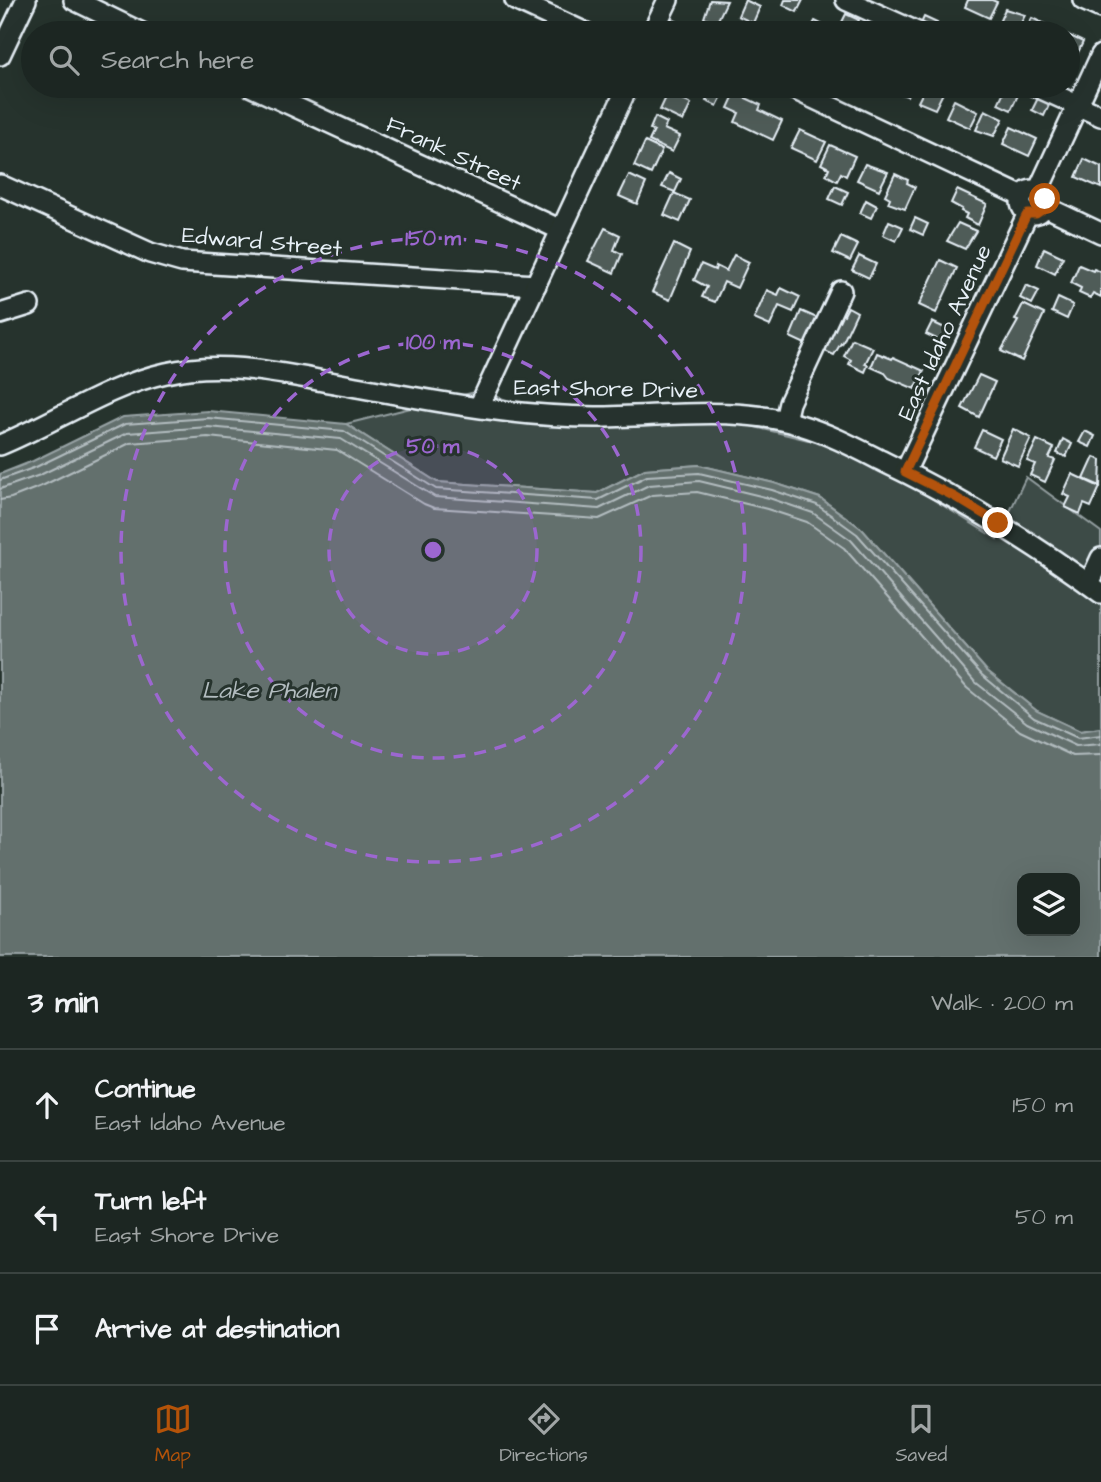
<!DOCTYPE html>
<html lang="en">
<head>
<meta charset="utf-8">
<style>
	:root { --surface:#1c2622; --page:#29322f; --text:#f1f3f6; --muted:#a0a5a5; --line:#3a4340; --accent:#b45309 }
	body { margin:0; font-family:"Architects Daughter",sans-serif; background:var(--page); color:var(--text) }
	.controls { position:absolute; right:21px; bottom:21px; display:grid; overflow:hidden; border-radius:14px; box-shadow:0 7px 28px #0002 }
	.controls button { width:63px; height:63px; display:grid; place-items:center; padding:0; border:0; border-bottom:2px solid var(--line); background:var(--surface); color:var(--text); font:35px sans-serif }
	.stop { position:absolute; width:21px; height:21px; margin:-16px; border:5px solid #b45309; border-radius:50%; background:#fff }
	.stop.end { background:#b45309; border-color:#fff; box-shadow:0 2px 7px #0008 }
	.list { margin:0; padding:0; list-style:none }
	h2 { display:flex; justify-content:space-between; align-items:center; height:91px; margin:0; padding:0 28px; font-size:30px }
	h2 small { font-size:23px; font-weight:400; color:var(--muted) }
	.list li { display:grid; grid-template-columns:46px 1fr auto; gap:21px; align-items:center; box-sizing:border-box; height:112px; padding:0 28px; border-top:2px solid var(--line) }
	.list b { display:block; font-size:26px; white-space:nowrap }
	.list p { margin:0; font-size:23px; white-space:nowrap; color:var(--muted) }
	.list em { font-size:23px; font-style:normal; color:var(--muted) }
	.icon { flex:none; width:38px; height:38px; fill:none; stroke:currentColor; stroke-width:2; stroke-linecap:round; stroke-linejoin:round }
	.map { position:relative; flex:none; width:1101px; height:957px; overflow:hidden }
	.search { position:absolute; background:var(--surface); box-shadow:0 7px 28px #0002; left:21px; right:21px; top:21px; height:77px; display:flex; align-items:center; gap:18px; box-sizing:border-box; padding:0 24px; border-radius:38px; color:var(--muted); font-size:26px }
	.sheet { height:427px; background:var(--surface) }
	nav { display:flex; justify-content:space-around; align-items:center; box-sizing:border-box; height:98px; border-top:2px solid var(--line); background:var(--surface); font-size:19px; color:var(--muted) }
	nav a { display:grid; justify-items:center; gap:4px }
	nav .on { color:var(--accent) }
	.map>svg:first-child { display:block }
	.green { fill:#3e4b47; stroke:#939ea0; stroke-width:2 }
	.water { fill:#636f6d; stroke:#98a3a5; stroke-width:2; fill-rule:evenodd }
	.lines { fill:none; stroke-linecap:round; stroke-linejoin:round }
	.shore { stroke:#b3bdc0; stroke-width:2 }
	.building { fill:#505c59; stroke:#e8f1f8; stroke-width:2 }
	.minor-casing { stroke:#e8f1f8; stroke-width:24 }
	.minor { stroke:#26332d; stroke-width:19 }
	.route { stroke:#b45309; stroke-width:9 }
	.ring { fill:none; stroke:#9c67d0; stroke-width:3.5; stroke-dasharray:12 9 }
	.labels { text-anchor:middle; stroke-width:6; stroke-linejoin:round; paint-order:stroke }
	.street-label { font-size:23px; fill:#e8f1f8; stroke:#26332d }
	.water-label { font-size:24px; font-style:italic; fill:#b3bdc0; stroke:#26332d }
	.centre { fill:#9c67d0; stroke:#26332d; stroke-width:3.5 }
	.ring-label { font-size:21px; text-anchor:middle; font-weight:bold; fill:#9c67d0; stroke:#26332d; stroke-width:6; stroke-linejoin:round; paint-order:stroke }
</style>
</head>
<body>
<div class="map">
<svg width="1101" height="957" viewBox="0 0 1101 957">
	<rect width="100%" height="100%" fill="#26332d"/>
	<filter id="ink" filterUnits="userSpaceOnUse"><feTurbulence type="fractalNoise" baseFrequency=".0143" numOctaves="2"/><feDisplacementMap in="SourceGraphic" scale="14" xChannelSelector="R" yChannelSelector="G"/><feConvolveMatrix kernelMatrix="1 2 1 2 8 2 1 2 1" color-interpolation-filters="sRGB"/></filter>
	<g filter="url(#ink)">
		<path class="green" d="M479 391 588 426 735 422 857 452 997 539 1026 477 1101 532V728L1080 731 1037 711 986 670 862 529 820 498 774 483 699 465 645 469 597 493 437 482 346 424Z"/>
		<path class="water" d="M208 411 346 424 437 482 597 493 645 469 699 465 774 483 820 498 862 529 986 670 1037 711 1080 731 1101 728V957H0V474L33 461 123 417ZM1022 878H1075V931H1022Z"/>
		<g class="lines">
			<g class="shore">
				<path d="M0 480 36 467 125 424 208 418 344 431 436 489 598 500 647 476 699 473 772 490 817 505 857 534 982 675 1034 718 1078 738 1101 735"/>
				<path d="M0 489 40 475 127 433 208 427 341 439 435 497 599 509 649 485 699 481 769 498 813 513 851 540 974 681 1027 723 1076 746 1101 744"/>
				<path d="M0 500 11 498 44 485 130 443 208 437 337 450 424 504 434 508 599 519 652 495 697 492 767 509 807 522 844 548 967 688 1020 731 1073 756 1101 755"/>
			</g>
		</g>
		<g class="building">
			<path d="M710 0 727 1 716 24 704 18Z"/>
			<path d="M745 0 760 7 753 23 738 16Z"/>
			<path d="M785 0H803L797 12 783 5Z"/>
			<path d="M968 0H992L997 2 989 18 965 7Z"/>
			<path d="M1005 9 1025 15 1016 33 1004 27 1001 31 998 30 997 27Z"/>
			<path d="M846 14 859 20 853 33 839 28Z"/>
			<path d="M924 17 937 23 932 33 919 28Z"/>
			<path d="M1032 18 1055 29 1053 33H1024Z"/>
			<path d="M815 21 833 30 832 33H796L800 25 810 30Z"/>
			<path d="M1068 35 1083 42 1075 59 1068 55Z"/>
			<path d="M891 86H911L907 96 889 90Z"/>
			<path d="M926 86H933L944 91 935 109 918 102Z"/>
			<path d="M711 89 723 94 717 106 706 101Z"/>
			<path d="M1005 89 1018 95 1011 110 998 104Z"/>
			<path d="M668 93 691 104 683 121 660 110Z"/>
			<path d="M735 93 761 105 759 110 782 121 773 140 735 122 739 113 728 108Z"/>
			<path d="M1038 98 1050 103 1044 116 1032 110Z"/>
			<path d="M954 100 978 112 970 128 946 117Z"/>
			<path d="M985 110 1003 119 994 136 976 130Z"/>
			<path d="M655 117 667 123 664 129 680 136 672 152 649 141 654 131 650 129Z"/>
			<path d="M1011 127 1037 139 1029 156 1003 144Z"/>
			<path d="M800 130 826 142 817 160 791 148Z"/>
			<path d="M645 142 662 150 651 174 634 166Z"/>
			<path d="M830 145 855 156 846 176 841 173 837 181 826 175 829 168 821 164Z"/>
			<path d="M1084 159 1101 167V188L1076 177Z"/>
			<path d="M865 164 888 172 879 190 857 180Z"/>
			<path d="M669 173 681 179 675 192 662 187Z"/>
			<path d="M895 174 908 180 907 183 915 187 905 209 888 203 890 198 885 195Z"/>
			<path d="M629 175 646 183 637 204 619 196Z"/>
			<path d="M835 186 848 192 842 205 829 199Z"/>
			<path d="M957 190 987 204 978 225 965 218 967 214 961 211 962 209 951 203Z"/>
			<path d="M674 193 690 200 680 222 664 215Z"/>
			<path d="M866 200 877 206 871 218 860 213Z"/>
			<path d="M915 218 928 224 923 235 910 229Z"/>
			<path d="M889 221 903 227 896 241 883 235Z"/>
			<path d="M958 223 976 231 965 249 947 241Z"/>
			<path d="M605 228 620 235 614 250 622 254 614 273 588 261Z"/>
			<path d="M841 237 858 245 850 261 833 253Z"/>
			<path d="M674 244 690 252 670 300 652 292Z"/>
			<path d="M1044 248 1063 257 1055 274 1037 265Z"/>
			<path d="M734 255 749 262 737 288 724 282 715 302 702 297 707 287 694 280 701 264 715 270 716 266 726 271Z"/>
			<path d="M859 256 876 264 869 278 852 270Z"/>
			<path d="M940 260 957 268 936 313 919 305Z"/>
			<path d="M1079 265 1093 271 1094 269 1101 272V297L1093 293 1090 298 1079 293 1081 288 1071 283Z"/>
			<path d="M1026 285 1039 291 1032 304 1020 298Z"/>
			<path d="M781 288 800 297 793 312 779 306 770 326 754 319 767 290 778 295Z"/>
			<path d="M1058 298 1073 305 1067 319 1052 312Z"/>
			<path d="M1023 304 1044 314 1022 361 1001 351 1018 321 1015 320Z"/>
			<path d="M848 307 857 312 842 344 841 343 834 355 820 349 836 311 844 315Z"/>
			<path d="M801 311 817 318 805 344 790 337Z"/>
			<path d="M932 322 947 329 941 341 926 334Z"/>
			<path d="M852 339 873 348 865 364 868 365 865 372 849 364 851 360 844 356Z"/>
			<path d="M877 353 892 359 893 357 924 371 915 389 889 378 885 373 871 367Z"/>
			<path d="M979 375 995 382 979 417 962 408Z"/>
			<path d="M1013 429 1031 438 1018 466 1000 458Z"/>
			<path d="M982 430 1001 439 993 456 974 447Z"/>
			<path d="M1085 431 1095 436 1090 447 1079 442Z"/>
			<path d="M1063 439 1072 444 1066 457 1057 453Z"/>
			<path d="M1037 440 1054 448 1049 458 1055 460 1045 482 1030 475 1035 464 1027 461Z"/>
			<path d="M1094 457 1101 460 1100 486 1084 479Z"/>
			<path d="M1072 474 1100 487 1091 507 1084 504 1080 514 1065 507 1070 497 1063 494Z"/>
		</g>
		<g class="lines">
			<g class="minor-casing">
				<g id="minor">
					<path d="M74 0 142 33"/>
					<path d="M515 0 586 33"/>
					<path d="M846 0 919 33"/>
					<path d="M1083 0 1101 8"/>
					<path d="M657 24 676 33"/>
					<path d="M652 33 668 0"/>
					<path d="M0 55 26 0"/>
					<path d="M250 86 561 230"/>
					<path d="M787 86 1021 196"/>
					<path d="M1035 86 1101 116"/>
					<path d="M0 185 150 253 182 262 536 285"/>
					<circle cx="1033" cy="202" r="12"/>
					<path d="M1038 191 1101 55"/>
					<path d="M1044 206 1101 233"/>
					<path d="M0 314 29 305"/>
					<path d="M479 407 628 86"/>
					<path d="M785 420 789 403 841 291"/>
					<path d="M0 445C56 422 107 386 166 373 227 359 287 375 346 385 428 400 512 417 596 417 663 417 735 405 800 425 830 434 858 449 886 463 962 499 1033 543 1101 593"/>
					<path d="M905 472 1028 213"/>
					<path d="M1089 584 1101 558"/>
				</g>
			</g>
			<use href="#minor" class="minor"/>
		</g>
	</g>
	<g class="lines" filter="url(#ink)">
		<path class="route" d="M998 523 955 497 905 472 1026 216 1028 214H1036L1042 210 1045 199"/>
	</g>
	<circle cx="433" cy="550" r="104" fill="#9c67d0" fill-opacity=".12"/>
	<g class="ring">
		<circle cx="433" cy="550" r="104"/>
		<circle cx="433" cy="550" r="208"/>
		<circle cx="433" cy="550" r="312"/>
	</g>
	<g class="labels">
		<g class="street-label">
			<text transform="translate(454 153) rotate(25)" y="8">Frank Street</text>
			<text transform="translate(262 241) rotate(5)" y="8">Edward Street</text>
			<text transform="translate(944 332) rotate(-65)" y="8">East Idaho Avenue</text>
			<text transform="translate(606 388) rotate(1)" y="8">East Shore Drive</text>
		</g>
		<g class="water-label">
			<text x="269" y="698">Lake Phalen</text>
		</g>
	</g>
	<circle cx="433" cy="550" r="10" class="centre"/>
	<g class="ring-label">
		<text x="433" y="245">150 m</text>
		<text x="433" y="349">100 m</text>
		<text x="433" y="453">50 m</text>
	</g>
</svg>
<div class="controls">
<button><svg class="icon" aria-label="layers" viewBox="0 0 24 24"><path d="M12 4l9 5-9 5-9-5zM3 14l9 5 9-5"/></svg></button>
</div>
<div class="stop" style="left:1045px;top:199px"></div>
<div class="stop end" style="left:998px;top:523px"></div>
<div class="search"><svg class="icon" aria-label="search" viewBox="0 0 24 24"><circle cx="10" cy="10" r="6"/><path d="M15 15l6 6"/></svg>Search here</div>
</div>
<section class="sheet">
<h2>3 min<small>Walk · 200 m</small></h2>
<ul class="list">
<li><svg class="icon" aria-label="ahead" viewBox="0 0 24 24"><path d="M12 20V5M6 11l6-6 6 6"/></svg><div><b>Continue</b><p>East Idaho Avenue</p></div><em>150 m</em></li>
<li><svg class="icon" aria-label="left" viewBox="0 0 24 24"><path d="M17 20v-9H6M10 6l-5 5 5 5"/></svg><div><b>Turn left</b><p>East Shore Drive</p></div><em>50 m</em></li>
<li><svg class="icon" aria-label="arrive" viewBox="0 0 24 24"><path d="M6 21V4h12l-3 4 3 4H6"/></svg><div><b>Arrive at destination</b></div></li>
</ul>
</section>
<nav>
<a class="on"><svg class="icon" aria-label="map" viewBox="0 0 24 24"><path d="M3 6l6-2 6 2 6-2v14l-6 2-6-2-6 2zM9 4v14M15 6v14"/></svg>Map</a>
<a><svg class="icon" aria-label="directions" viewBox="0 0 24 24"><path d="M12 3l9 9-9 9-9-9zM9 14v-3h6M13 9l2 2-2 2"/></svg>Directions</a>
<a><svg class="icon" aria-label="saved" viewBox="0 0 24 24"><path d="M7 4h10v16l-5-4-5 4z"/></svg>Saved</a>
</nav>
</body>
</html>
